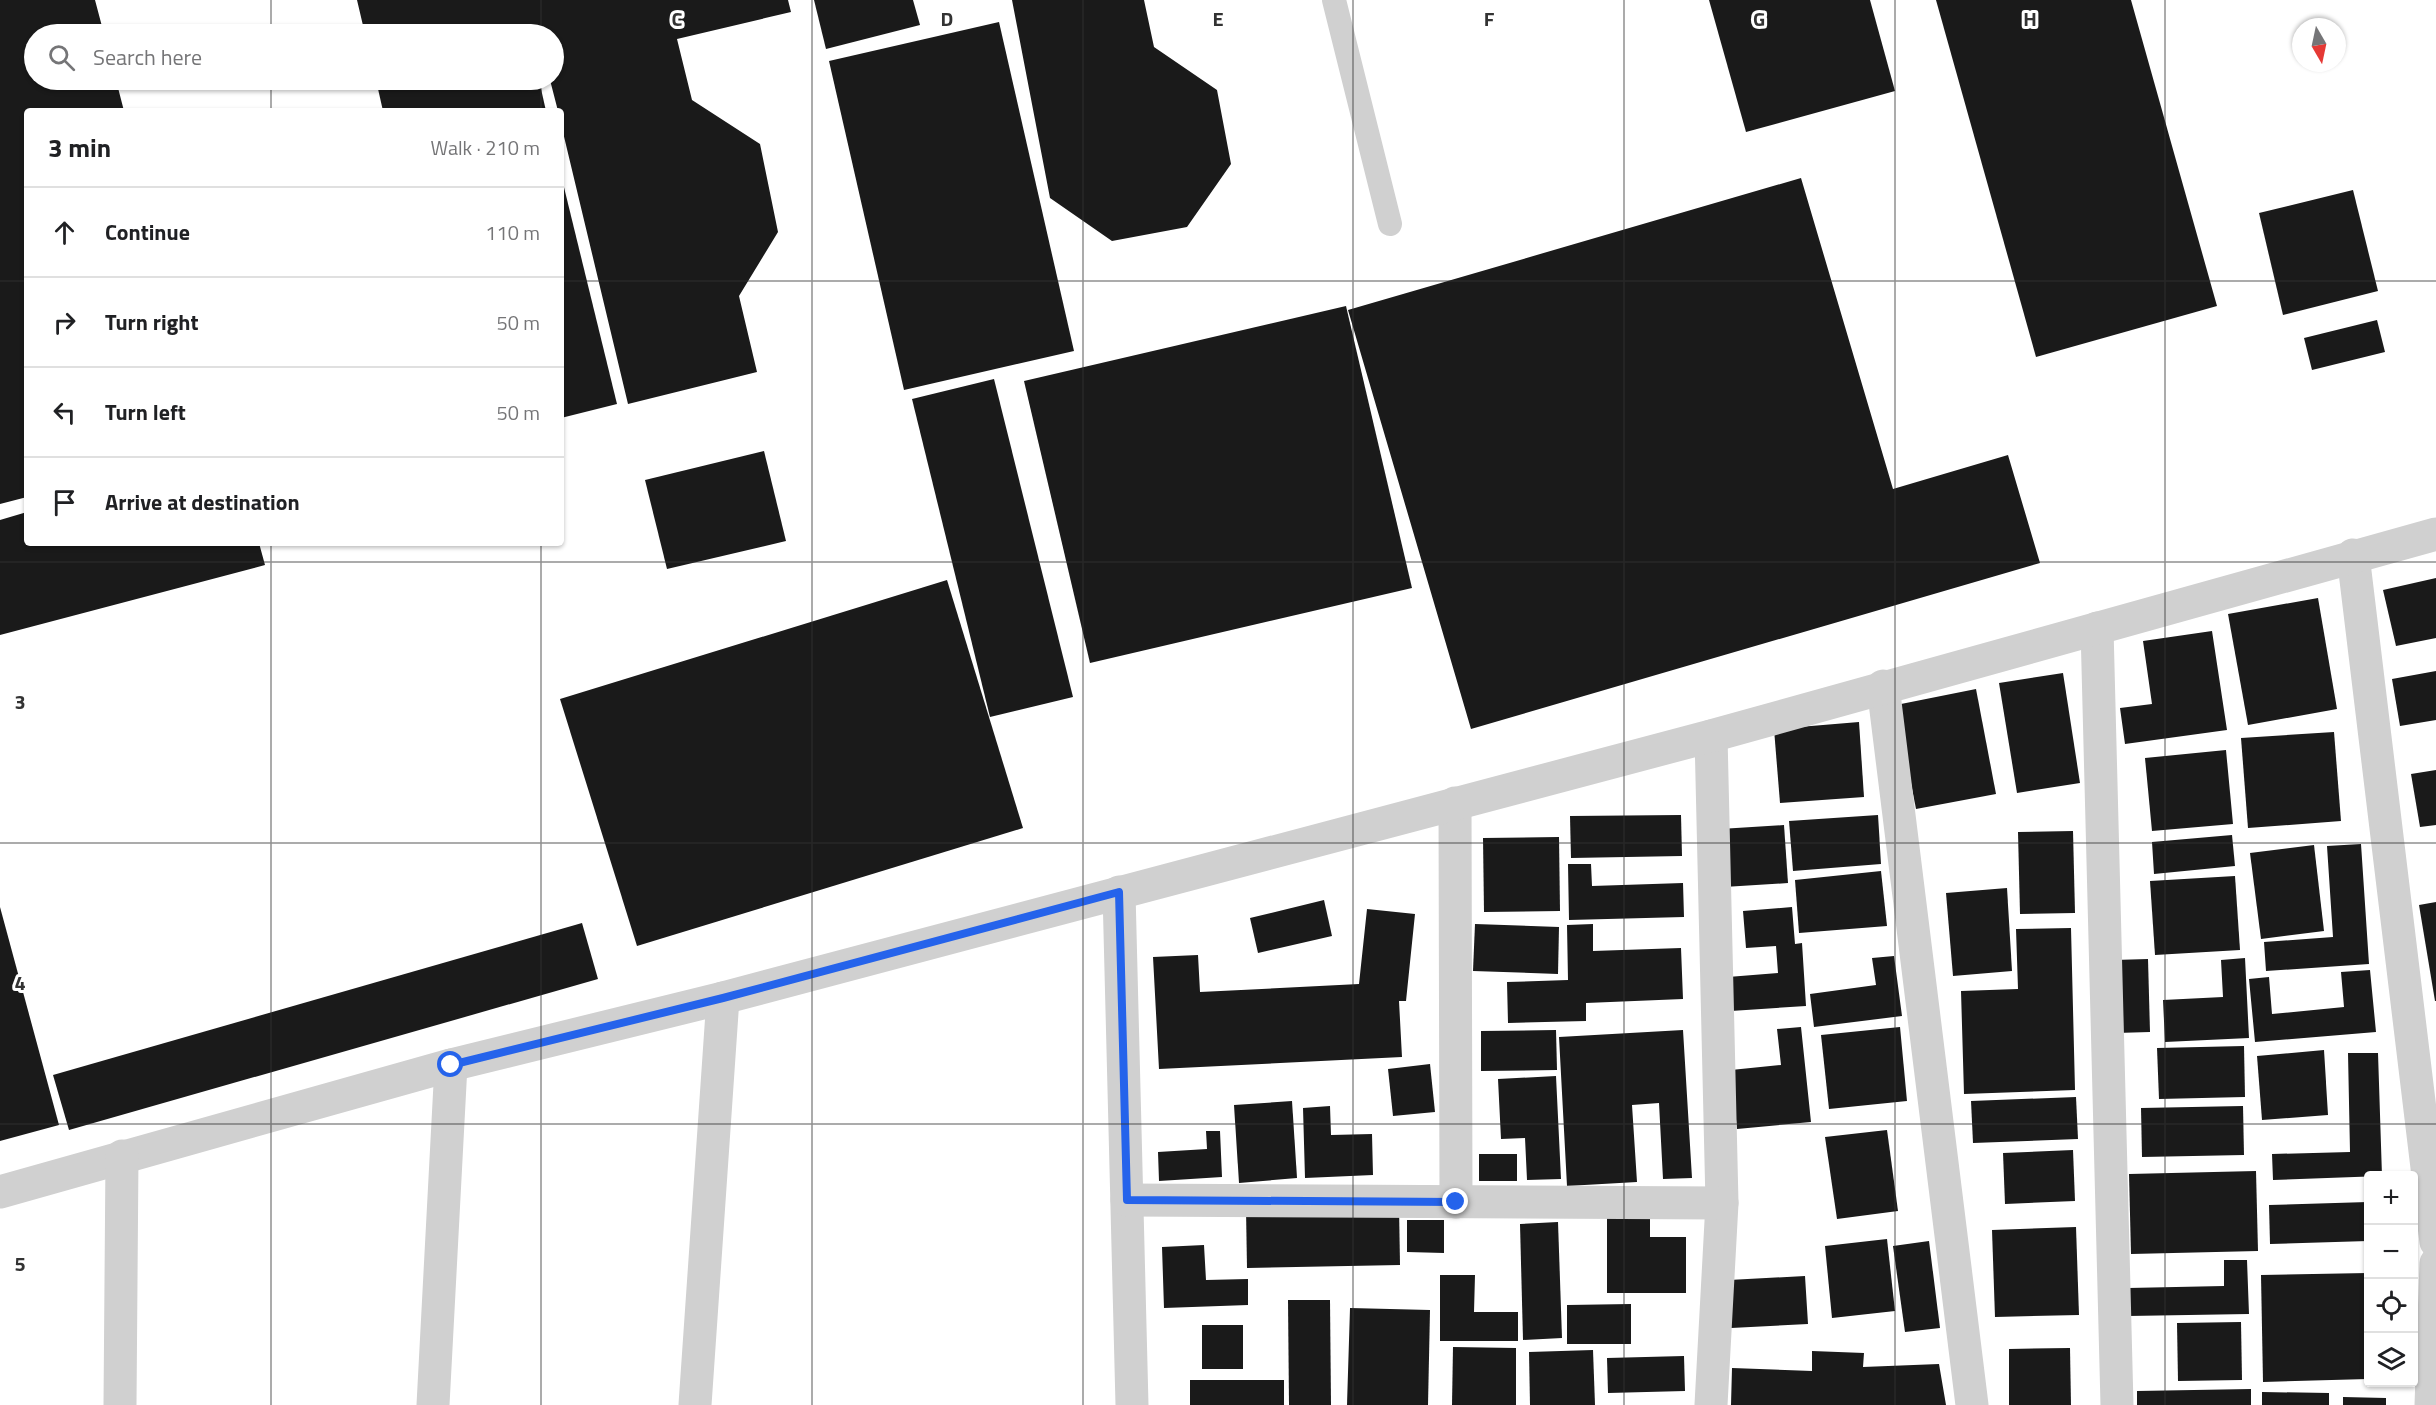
<!DOCTYPE html>
<html lang="en">
<head>
<meta charset="utf-8">
<style>
	:root { --surface:#fff; --page:#f2f2f2; --text:#202124; --muted:#757577; --line:#e0e0e0 }
	body { margin:0; font-family:"Titillium Web",sans-serif; background:var(--page); color:var(--text) }
	.controls { position:absolute; right:18px; bottom:18px; display:grid; overflow:hidden; border-radius:6px; box-shadow:0 2px 4px #0004 }
	.controls button { width:54px; height:54px; display:grid; place-items:center; padding:0; border:0; border-bottom:2px solid var(--line); background:var(--surface); color:var(--text); font:30px sans-serif }
	.compass { position:absolute; left:2292px; top:18px; width:54px; height:54px; border-radius:50%; background:var(--surface); box-shadow:0 2px 4px #0004; rotate:171deg }
	.stop { position:absolute; width:18px; height:18px; margin:-14px; border:4px solid #2563eb; border-radius:50%; background:#fff }
	.stop.end { background:#2563eb; border-color:#fff; box-shadow:0 2px 6px #0008 }
	.list { margin:0; padding:0; list-style:none }
	h2 { display:flex; justify-content:space-between; align-items:center; height:78px; margin:0; padding:0 24px; font-size:26px }
	h2 small { font-size:20px; font-weight:400; color:var(--muted) }
	.list li { display:grid; grid-template-columns:39px 1fr auto; gap:18px; align-items:center; box-sizing:border-box; height:90px; padding:0 24px; border-top:2px solid var(--line) }
	.list b { display:block; font-size:22px; white-space:nowrap }
	.list em { font-size:20px; font-style:normal; color:var(--muted) }
	.icon { flex:none; width:33px; height:33px; fill:none; stroke:currentColor; stroke-width:2; stroke-linecap:round; stroke-linejoin:round }
	.map { position:relative; flex:none; width:2436px; height:1405px; overflow:hidden }
	.search { position:absolute; background:var(--surface); box-shadow:0 2px 4px #0004; left:24px; top:24px; width:540px; height:66px; display:flex; align-items:center; gap:15px; box-sizing:border-box; padding:0 21px; border-radius:33px; color:var(--muted); font-size:22px }
	.panel { position:absolute; background:var(--surface); box-shadow:0 2px 4px #0004; left:24px; top:108px; width:540px; height:438px; border-radius:6px }
	.map>svg:first-child { display:block }
	.building { fill:#1a1a1a }
	.lines { fill:none; stroke-linecap:round; stroke-linejoin:round }
	.lane { stroke:#d0d0d0; stroke-width:24 }
	.street { stroke:#d0d0d0; stroke-width:33 }
	.route { stroke:#2563eb; stroke-width:8 }
	.grid { fill:none; stroke:#333; stroke-width:1.5; stroke-opacity:0.55 }
	.grid-label { font-size:20px; text-anchor:middle; font-weight:bold; fill:#333; stroke:#fff; stroke-width:6; stroke-linejoin:round; paint-order:stroke }
</style>
</head>
<body>
<div class="map">
<svg width="2436" height="1405" viewBox="0 0 2436 1405">
	<rect width="100%" height="100%" fill="#fff"/>
	<g class="building">
		<path d="M0 0H95L104 34H34V80H116L124 111H27V497L0 504Z"/>
		<path d="M357 0H788L791 12 677 39 692 100 760 144 778 232 739 296 757 372 628 404 561 124V111H558L550 80H554V34H365Z"/>
		<path d="M814 0H913L920 25 826 49Z"/>
		<path d="M1012 0H1144L1154 47 1217 90 1231 164 1187 227 1112 241 1050 198Z"/>
		<path d="M1709 0H1870L1895 91 1746 132Z"/>
		<path d="M1936 0H2131L2217 306 2036 357Z"/>
		<path d="M999 22 1074 351 904 390 829 61Z"/>
		<path d="M376 80H539L546 111H383Z"/>
		<path d="M561 175 617 404 561 418Z"/>
		<path d="M1801 178 1893 489 2008 455 2040 563 1471 729 1348 310Z"/>
		<path d="M2353 190 2378 291 2283 315 2259 213Z"/>
		<path d="M1346 306 1412 588 1090 663 1024 381Z"/>
		<path d="M2377 320 2385 352 2312 370 2304 338Z"/>
		<path d="M994 379 1073 697 990 717 912 399Z"/>
		<path d="M764 451 786 541 667 569 645 480Z"/>
		<path d="M27 512V543H259L265 565 0 635V520Z"/>
		<path d="M2436 578V638L2396 646 2383 590Z"/>
		<path d="M947 580 1023 828 637 946 560 699Z"/>
		<path d="M2318 598 2337 709 2248 725 2228 614Z"/>
		<path d="M2212 631 2227 730 2125 744 2120 708 2152 704 2143 641Z"/>
		<path d="M2436 671V720L2400 726 2392 679Z"/>
		<path d="M2063 673 2080 783 2017 793 1999 683Z"/>
		<path d="M1976 689 1996 794 1916 809 1896 705Z"/>
		<path d="M1859 722 1864 797 1780 803 1774 729Z"/>
		<path d="M2334 732 2341 821 2248 828 2241 738Z"/>
		<path d="M2226 750 2233 824 2152 831 2145 758Z"/>
		<path d="M2436 770V825L2420 827 2411 774Z"/>
		<path d="M1681 815 1682 856 1571 858 1570 816Z"/>
		<path d="M1878 815 1881 864 1793 871 1789 821Z"/>
		<path d="M1784 825 1788 883 1724 887 1720 829Z"/>
		<path d="M2073 831 2075 913 2020 914 2018 832Z"/>
		<path d="M2232 835 2235 866 2154 874 2152 842Z"/>
		<path d="M1559 837 1560 911 1484 912 1483 838Z"/>
		<path d="M2361 844 2369 964 2266 971 2264 942 2333 937 2327 846Z"/>
		<path d="M2314 845 2324 931 2261 939 2250 853Z"/>
		<path d="M1568 864H1591L1592 886 1683 883 1684 917 1569 920Z"/>
		<path d="M1881 871 1887 926 1799 933 1795 880Z"/>
		<path d="M2235 876 2240 950 2155 955 2150 881Z"/>
		<path d="M2007 888 2012 971 1953 976 1946 893Z"/>
		<path d="M1324 900 1332 936 1258 953 1250 918Z"/>
		<path d="M2436 902V1001H2435L2419 905Z"/>
		<path d="M0 907 59 1125 0 1141Z"/>
		<path d="M1792 907 1795 944 1802 943 1806 1006 1731 1011 1728 977 1778 973 1776 946 1746 948 1743 911Z"/>
		<path d="M1367 909 1415 914 1406 1001H1399L1402 1057 1159 1069 1153 957 1198 955 1200 992 1359 984Z"/>
		<path d="M582 923 598 979 69 1130 53 1075Z"/>
		<path d="M1475 924 1559 927 1558 974 1473 971Z"/>
		<path d="M1593 924V951L1681 948 1683 999 1586 1003V1021L1508 1023 1507 982 1568 980 1567 925Z"/>
		<path d="M2071 928 2075 1090 1964 1094 1961 991 2018 989 2016 929Z"/>
		<path d="M1894 956 1902 1016 1814 1027 1810 994 1876 985 1872 958Z"/>
		<path d="M2245 958 2249 1038 2165 1042 2163 1000 2223 997 2221 960Z"/>
		<path d="M2148 959 2150 1032 2116 1033 2114 960Z"/>
		<path d="M2370 970 2376 1032 2255 1042 2249 979 2269 977 2272 1014 2344 1007 2341 972Z"/>
		<path d="M1801 1027 1811 1122 1737 1129 1731 1070 1781 1065 1777 1029Z"/>
		<path d="M1900 1027 1907 1101 1829 1109 1821 1035Z"/>
		<path d="M1556 1030 1557 1070 1481 1071V1031Z"/>
		<path d="M1683 1030 1692 1178 1663 1179 1659 1103 1632 1105 1637 1182 1567 1186 1559 1037Z"/>
		<path d="M2244 1046 2245 1097 2159 1099 2157 1048Z"/>
		<path d="M2324 1050 2328 1115 2262 1120 2257 1056Z"/>
		<path d="M2348 1053H2378L2382 1176 2273 1180 2272 1154 2350 1152Z"/>
		<path d="M1430 1064 1435 1112 1393 1116 1388 1069Z"/>
		<path d="M1556 1076 1561 1179 1527 1180 1525 1138 1501 1139 1498 1079Z"/>
		<path d="M2076 1097 2078 1139 1973 1143 1971 1101Z"/>
		<path d="M1292 1101 1297 1178 1239 1183 1234 1105Z"/>
		<path d="M1330 1106 1331 1135 1372 1134 1373 1175 1305 1178 1303 1108Z"/>
		<path d="M2243 1106 2244 1155 2142 1157 2141 1108Z"/>
		<path d="M1887 1130 1898 1211 1837 1219 1825 1137Z"/>
		<path d="M1206 1131H1220L1222 1177 1159 1181 1158 1152 1207 1149Z"/>
		<path d="M2073 1150 2075 1201 2005 1204 2003 1153Z"/>
		<rect x="1479" y="1154" width="38" height="27"/>
		<path d="M2256 1171 2258 1251 2131 1254 2129 1174Z"/>
		<path d="M2368 1202V1241L2270 1244 2269 1205Z"/>
		<path d="M1399 1206 1400 1265 1247 1268 1246 1209Z"/>
		<path d="M1607 1210H1650V1237H1686V1293H1607Z"/>
		<path d="M1407 1220H1444V1253L1407 1252Z"/>
		<path d="M1558 1222 1562 1338 1523 1340 1520 1224Z"/>
		<path d="M2076 1227 2079 1315 1995 1317 1992 1230Z"/>
		<path d="M1887 1239 1895 1311 1832 1318 1825 1246Z"/>
		<path d="M1929 1241 1940 1328 1905 1332 1893 1246Z"/>
		<path d="M1204 1245 1206 1280 1248 1279V1305L1164 1308 1162 1247Z"/>
		<path d="M2224 1260H2247L2249 1314 2128 1316V1288L2224 1286Z"/>
		<path d="M2368 1273V1379L2263 1382 2261 1275Z"/>
		<path d="M1440 1275H1475L1474 1312H1518V1341H1440Z"/>
		<path d="M1805 1276 1808 1324 1731 1328 1729 1280Z"/>
		<path d="M1288 1300H1330L1331 1405H1289Z"/>
		<path d="M1631 1304V1344H1567V1305Z"/>
		<path d="M1350 1308 1430 1310 1428 1405H1347Z"/>
		<path d="M2241 1322 2242 1380 2178 1381 2177 1323Z"/>
		<rect x="1202" y="1325" width="41" height="44"/>
		<path d="M1453 1347 1516 1348V1405H1452Z"/>
		<path d="M2070 1348 2071 1405H2009V1349Z"/>
		<path d="M1593 1350 1595 1405H1530L1529 1352Z"/>
		<path d="M1812 1351 1864 1353 1863 1367 1939 1364 1946 1405H1731L1732 1368 1812 1371Z"/>
		<path d="M1684 1356 1685 1391 1608 1393 1607 1358Z"/>
		<rect x="1190" y="1380" width="94" height="25"/>
		<path d="M2251 1389V1405H2137V1391Z"/>
		<path d="M2262 1392 2329 1393V1405H2262Z"/>
		<path d="M2343 1397 2386 1398V1405H2343Z"/>
	</g>
	<g class="lines">
		<path class="lane" d="M1334 0 1390 224"/>
		<g class="street">
			<path d="M2353 555 2436 1242"/>
			<path d="M2097 628 2117 1405"/>
			<path d="M1883 686 1972 1405"/>
			<path d="M1711 736 1722 1203 1711 1405"/>
			<path d="M1455 803 1456 1202"/>
			<path d="M1119 892 1132 1405"/>
			<path d="M0 1192 451 1065 723 998 1711 736 2436 534"/>
			<path d="M1127 1200 1722 1203"/>
			<path d="M120 1405 122 1156"/>
			<path d="M433 1405 451 1065"/>
			<path d="M695 1405 723 998"/>
			<path d="M2431 1405 2436 1263"/>
		</g>
	</g>
	<g class="lines">
		<path class="route" d="M451 1065 723 998 1119 892 1127 1200 1456 1202"/>
	</g>
	<path class="grid" d="M271 0V34M541 0V34M812 0V1405M1083 0V1405M1353 0V1405M1624 0V1405M1895 0V1405M2165 0V1405M271 80V111M541 80V111M0 281H27M561 281H2436M271 543V1405M541 543V1405M0 562H2436M0 843H2436M0 1124H2436"/>
	<g class="grid-label">
		<text x="677" y="26">C</text>
		<text x="947" y="26">D</text>
		<text x="1218" y="26">E</text>
		<text x="1489" y="26">F</text>
		<text x="1759" y="26">G</text>
		<text x="2030" y="26">H</text>
		<text x="20" y="709">3</text>
		<text x="20" y="990">4</text>
		<text x="20" y="1271">5</text>
	</g>
</svg>
<div class="controls">
<button>+</button>
<button>−</button>
<button><svg class="icon" aria-label="locate" viewBox="0 0 24 24"><circle cx="12" cy="12" r="6"/><path d="M12 2v4M12 18v4M2 12h4M18 12h4"/></svg></button>
<button><svg class="icon" aria-label="layers" viewBox="0 0 24 24"><path d="M12 4l9 5-9 5-9-5zM3 14l9 5 9-5"/></svg></button>
</div>
<svg class="compass" viewBox="-18 -18 36 36"><path d="M0-13l5 13h-10z" fill="#e53935"/><path d="M0 13l5-13h-10z" fill="#757577"/></svg>
<div class="stop" style="left:451px;top:1065px"></div>
<div class="stop end" style="left:1456px;top:1202px"></div>
<div class="search"><svg class="icon" aria-label="search" viewBox="0 0 24 24"><circle cx="10" cy="10" r="6"/><path d="M15 15l6 6"/></svg>Search here</div>
<section class="panel">
<h2>3 min<small>Walk · 210 m</small></h2>
<ul class="list">
<li><svg class="icon" aria-label="ahead" viewBox="0 0 24 24"><path d="M12 20V5M6 11l6-6 6 6"/></svg><div><b>Continue</b></div><em>110 m</em></li>
<li><svg class="icon" aria-label="right" viewBox="0 0 24 24"><path d="M7 20v-9h11M14 6l5 5-5 5"/></svg><div><b>Turn right</b></div><em>50 m</em></li>
<li><svg class="icon" aria-label="left" viewBox="0 0 24 24"><path d="M17 20v-9H6M10 6l-5 5 5 5"/></svg><div><b>Turn left</b></div><em>50 m</em></li>
<li><svg class="icon" aria-label="arrive" viewBox="0 0 24 24"><path d="M6 21V4h12l-3 4 3 4H6"/></svg><div><b>Arrive at destination</b></div></li>
</ul>
</section>
</div>
</body>
</html>
